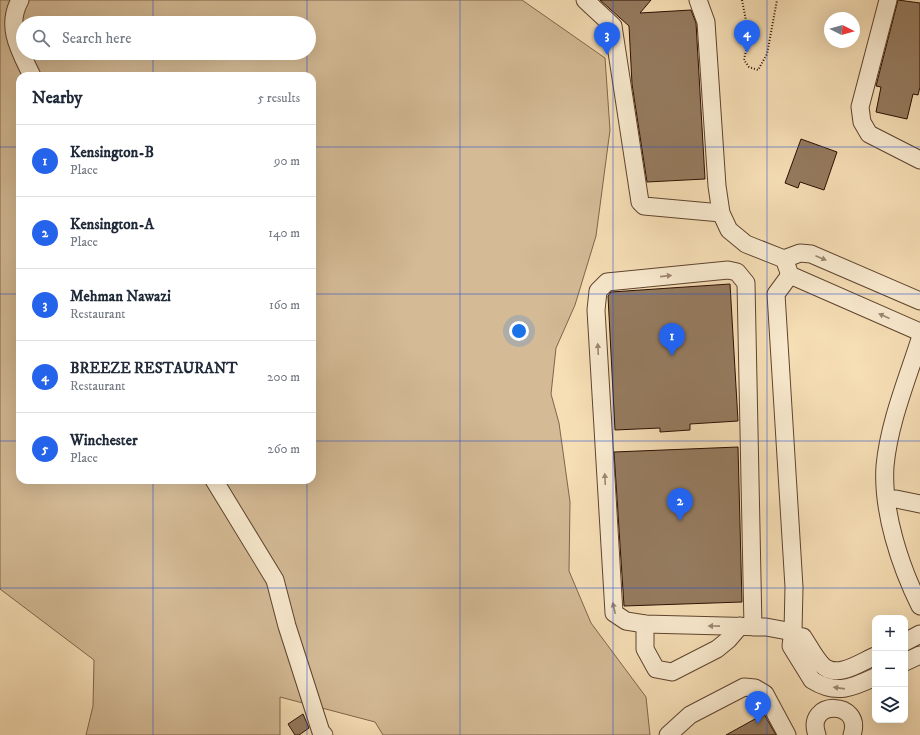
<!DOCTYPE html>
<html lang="en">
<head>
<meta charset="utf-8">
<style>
	:root { --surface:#fff; --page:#f6f6f7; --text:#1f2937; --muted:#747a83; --line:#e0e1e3; --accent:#2563eb }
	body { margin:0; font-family:"IM FELL DW Pica",serif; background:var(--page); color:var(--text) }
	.controls { position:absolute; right:12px; bottom:12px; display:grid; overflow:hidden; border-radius:8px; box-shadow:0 4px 16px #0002 }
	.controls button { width:36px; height:36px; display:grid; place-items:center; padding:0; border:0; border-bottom:1px solid var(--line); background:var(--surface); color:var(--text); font:20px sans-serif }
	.compass { position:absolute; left:824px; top:12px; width:36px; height:36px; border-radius:50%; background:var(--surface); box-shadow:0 4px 16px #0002; rotate:96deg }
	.you { position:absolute; left:519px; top:331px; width:14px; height:14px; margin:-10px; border:3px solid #fff; border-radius:50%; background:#1a73e8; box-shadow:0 0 0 6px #1a73e833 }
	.badge { display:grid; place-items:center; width:26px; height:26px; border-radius:50%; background:var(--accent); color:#fff; font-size:13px; font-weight:700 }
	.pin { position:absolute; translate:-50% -33px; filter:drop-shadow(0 1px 2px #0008) }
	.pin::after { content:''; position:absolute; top:21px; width:14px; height:12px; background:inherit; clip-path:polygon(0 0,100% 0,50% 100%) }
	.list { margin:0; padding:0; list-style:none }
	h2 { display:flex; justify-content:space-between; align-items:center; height:52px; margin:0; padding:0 16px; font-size:17px }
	h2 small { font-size:13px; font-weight:400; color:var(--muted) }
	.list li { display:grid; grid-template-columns:26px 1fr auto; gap:12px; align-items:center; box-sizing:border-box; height:72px; padding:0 16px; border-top:1px solid var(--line) }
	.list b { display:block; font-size:15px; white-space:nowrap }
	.list p { margin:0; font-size:13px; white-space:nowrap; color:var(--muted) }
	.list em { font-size:13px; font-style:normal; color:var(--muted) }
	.icon { flex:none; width:22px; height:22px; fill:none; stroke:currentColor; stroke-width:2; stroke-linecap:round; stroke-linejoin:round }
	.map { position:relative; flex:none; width:920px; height:735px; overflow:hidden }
	.search { position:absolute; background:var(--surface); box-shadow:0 4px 16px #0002; left:16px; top:16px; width:300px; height:44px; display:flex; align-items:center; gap:10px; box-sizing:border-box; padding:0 14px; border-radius:22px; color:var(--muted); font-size:15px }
	.panel { position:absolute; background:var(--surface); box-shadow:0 4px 16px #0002; left:16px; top:72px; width:300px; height:412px; border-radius:12px }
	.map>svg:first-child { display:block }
	.green { fill:#d4bb96; stroke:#80654c; fill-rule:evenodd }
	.building { fill:#957b5f; stroke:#2c0f01 }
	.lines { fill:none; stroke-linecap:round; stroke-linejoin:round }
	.minor-casing { stroke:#5e432e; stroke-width:19 }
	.path { stroke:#2c0f01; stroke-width:2; stroke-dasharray:1 2; stroke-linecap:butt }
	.minor { stroke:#f9eacf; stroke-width:17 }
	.oneway { fill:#9d8772 }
	.grid { fill:none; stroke:#1d4ed8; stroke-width:1; stroke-opacity:0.55 }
</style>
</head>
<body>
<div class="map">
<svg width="920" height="735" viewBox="0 0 920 735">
	<rect width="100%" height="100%" fill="#f6deb5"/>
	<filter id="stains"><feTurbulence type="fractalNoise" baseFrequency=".005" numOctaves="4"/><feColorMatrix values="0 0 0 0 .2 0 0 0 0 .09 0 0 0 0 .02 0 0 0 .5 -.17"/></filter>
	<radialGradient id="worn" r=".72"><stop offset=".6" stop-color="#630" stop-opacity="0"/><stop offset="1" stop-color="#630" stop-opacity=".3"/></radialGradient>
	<path class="green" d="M0 0H522L605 58 610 130 596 236 575 305 556 348 551 394 559 423 570 502 569 571 591 623 646 697 650 735H383L375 722 280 697V735H86L93 706 94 660 0 589ZM23 23H309V53H23ZM20 76H312V480H20Z"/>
	<g class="building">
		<path d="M600 0H651L640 13 691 10 696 23 705 179 647 182 632 84 629 26Z"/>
		<path d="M898 0 920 3V87L918 95 913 94 907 119 876 112 881 87 876 86Z"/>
		<path d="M801 139 837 152 824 190 800 182 798 188 785 183Z"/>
		<path d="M730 284 738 421 690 424V430L660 432V428L615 430 608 296 611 292Z"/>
		<path d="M738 447 742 602 624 606 614 452Z"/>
		<path d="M303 714 309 728 299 735H295L288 724Z"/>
		<path d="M764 714 776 735H726Z"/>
	</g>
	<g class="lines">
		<g class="minor-casing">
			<g id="minor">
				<path d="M20 0C5 27 20 51 32 76"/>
				<path d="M585 0 613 26 640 202 644 206 721 213"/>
				<path d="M698 0 706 22 717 186 721 213 729 230 746 244 784 259 800 253 811 254 920 301"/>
				<path d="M888 0 860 107 862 122 869 134 920 160"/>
				<path d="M786 264 790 275 920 332"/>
				<path d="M790 275 776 294 794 587 793 632 795 636"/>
				<path d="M920 339C907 380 889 423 885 466 882 511 900 566 920 606"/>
				<path d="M214 480 275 580 287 626 321 732 324 735"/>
				<path d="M896 499 920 504"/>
				<path d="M645 624V649L656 669 672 672 717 649 728 640 740 626"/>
				<path d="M753 627 746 283 737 272 728 270 607 282 598 291 596 310 614 613 626 621 645 624 766 627 793 632"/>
				<path d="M795 636 792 638 791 646 812 680C836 695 852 688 875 677"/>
				<path d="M795 636 803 637C809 646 815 658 822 665 836 680 861 662 875 656"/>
				<path d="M905 642 920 634"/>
				<path d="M905 662 920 655"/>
				<path d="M668 735 690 715 744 687 755 688 765 694 787 735"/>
				<path d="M817 735C804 699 864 700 852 735"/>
			</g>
		</g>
		<path class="path" d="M742 0 749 36 744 60 749 67 758 70 767 54 777 0"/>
		<use href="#minor" class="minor"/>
	</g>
	<defs><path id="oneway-solid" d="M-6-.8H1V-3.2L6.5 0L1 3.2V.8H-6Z"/></defs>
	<g class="oneway">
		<use href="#oneway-solid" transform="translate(821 258) rotate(23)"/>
		<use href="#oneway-solid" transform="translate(666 276) rotate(-6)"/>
		<use href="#oneway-solid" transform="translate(884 316) rotate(-156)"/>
		<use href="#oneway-solid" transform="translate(598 349) rotate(-93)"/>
		<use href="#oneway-solid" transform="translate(605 479) rotate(-93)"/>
		<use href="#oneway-solid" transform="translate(614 608) rotate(-103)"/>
		<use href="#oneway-solid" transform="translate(714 626) rotate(-179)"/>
		<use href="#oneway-solid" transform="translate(839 688) rotate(-172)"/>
	</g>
	<path class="grid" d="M153 0V23M307 0V23M460 0V735M613 0V735M767 0V735M153 53V76M307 53V76M0 147H20M312 147H920M0 294H20M312 294H920M0 441H20M312 441H920M153 480V735M307 480V735M0 588H920"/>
	<rect width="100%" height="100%" filter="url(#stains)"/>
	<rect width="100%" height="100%" fill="url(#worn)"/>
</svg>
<div class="controls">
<button>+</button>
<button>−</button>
<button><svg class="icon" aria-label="layers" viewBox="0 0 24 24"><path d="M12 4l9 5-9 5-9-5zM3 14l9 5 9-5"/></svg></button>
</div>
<svg class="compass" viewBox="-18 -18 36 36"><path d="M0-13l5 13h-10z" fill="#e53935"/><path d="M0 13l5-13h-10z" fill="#747a83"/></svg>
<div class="you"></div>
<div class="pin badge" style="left:672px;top:356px">1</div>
<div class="pin badge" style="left:680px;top:521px">2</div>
<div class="pin badge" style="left:607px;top:55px">3</div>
<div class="pin badge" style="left:747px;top:53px">4</div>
<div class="pin badge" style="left:758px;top:724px">5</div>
<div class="search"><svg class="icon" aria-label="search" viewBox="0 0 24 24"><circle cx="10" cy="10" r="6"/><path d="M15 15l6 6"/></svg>Search here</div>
<section class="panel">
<h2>Nearby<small>5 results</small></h2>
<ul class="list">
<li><span class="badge">1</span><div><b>Kensington-B</b><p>Place</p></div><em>90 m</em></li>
<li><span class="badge">2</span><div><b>Kensington-A</b><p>Place</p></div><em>140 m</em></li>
<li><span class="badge">3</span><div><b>Mehman Nawazi</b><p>Restaurant</p></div><em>160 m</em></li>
<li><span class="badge">4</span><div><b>BREEZE RESTAURANT</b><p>Restaurant</p></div><em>200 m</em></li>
<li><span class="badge">5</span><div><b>Winchester</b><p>Place</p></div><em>260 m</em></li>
</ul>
</section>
</div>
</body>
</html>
